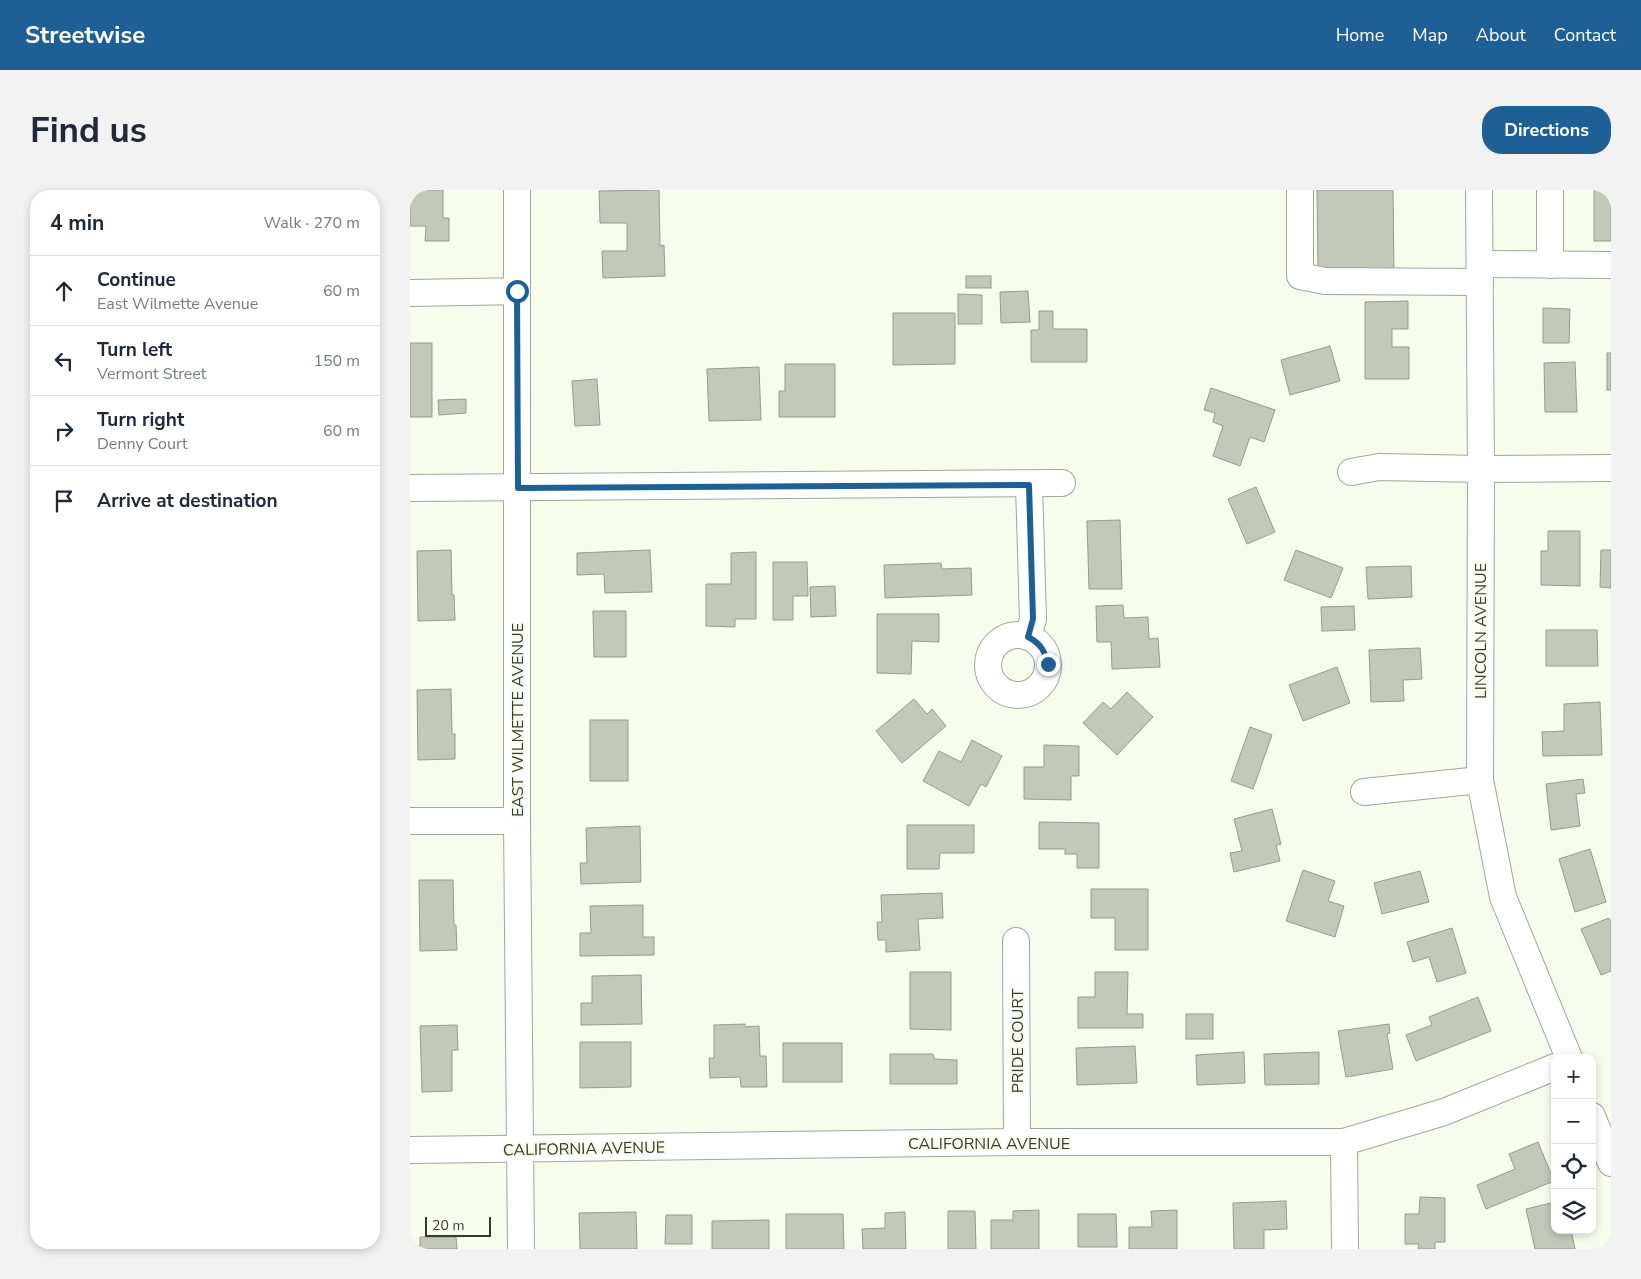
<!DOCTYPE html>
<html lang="en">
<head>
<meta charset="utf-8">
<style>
	:root { --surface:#fff; --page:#f2f2f3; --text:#1f2937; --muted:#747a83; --line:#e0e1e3; --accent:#1e6095 }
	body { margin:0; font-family:"Nunito Sans",sans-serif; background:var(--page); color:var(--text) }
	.controls { position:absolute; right:15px; bottom:15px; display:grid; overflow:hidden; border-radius:10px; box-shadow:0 2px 8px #0003 }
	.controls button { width:45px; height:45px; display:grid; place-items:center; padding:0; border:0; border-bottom:1px solid var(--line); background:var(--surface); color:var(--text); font:25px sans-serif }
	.scale { position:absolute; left:15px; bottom:12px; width:66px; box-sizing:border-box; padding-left:5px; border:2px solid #373933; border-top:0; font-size:14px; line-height:18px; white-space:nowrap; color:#373933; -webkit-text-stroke:4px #f6fded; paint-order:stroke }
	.stop { position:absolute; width:15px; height:15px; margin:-11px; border:4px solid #1e6095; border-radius:50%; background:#fff }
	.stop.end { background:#1e6095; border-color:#fff; box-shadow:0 1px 5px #0008 }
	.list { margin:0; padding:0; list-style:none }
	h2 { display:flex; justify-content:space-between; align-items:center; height:65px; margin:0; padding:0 20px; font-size:21px }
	h2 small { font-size:16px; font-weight:400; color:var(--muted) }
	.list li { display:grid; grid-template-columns:32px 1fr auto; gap:15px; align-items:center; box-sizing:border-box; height:70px; padding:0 20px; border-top:1px solid var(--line) }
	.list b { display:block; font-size:19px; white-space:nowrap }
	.list p { margin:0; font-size:16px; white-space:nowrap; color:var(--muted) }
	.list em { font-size:16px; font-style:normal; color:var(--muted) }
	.icon { flex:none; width:28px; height:28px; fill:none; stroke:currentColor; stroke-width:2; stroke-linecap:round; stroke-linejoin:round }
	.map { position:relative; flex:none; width:1201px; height:1059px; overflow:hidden; border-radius:20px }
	header { display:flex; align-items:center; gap:30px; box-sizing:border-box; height:70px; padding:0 25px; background:var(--accent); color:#fff }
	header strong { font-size:24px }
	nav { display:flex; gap:28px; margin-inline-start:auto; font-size:18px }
	.intro { display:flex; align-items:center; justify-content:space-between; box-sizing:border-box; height:120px; padding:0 30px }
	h1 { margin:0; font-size:35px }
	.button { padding:12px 22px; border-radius:20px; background:var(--accent); color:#fff; font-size:18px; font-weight:700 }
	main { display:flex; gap:30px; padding:0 30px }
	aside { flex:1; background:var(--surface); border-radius:20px; box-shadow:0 2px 8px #0003 }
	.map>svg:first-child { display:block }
	.building { fill:#c3c9ba; stroke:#959b8d }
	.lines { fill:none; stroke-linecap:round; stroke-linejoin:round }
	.minor-casing { stroke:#a1a698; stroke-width:28 }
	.minor { stroke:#fff; stroke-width:26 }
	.route { stroke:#1e6095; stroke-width:6 }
	.labels { text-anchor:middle; stroke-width:4.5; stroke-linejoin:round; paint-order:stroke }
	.street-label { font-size:16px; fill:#373933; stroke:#f6fded }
</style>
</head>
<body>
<header>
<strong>Streetwise</strong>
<nav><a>Home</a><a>Map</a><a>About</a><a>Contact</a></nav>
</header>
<div class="intro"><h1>Find us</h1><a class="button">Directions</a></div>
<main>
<aside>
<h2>4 min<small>Walk · 270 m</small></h2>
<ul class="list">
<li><svg class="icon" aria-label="ahead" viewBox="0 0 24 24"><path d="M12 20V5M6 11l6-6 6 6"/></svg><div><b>Continue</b><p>East Wilmette Avenue</p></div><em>60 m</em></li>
<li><svg class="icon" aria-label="left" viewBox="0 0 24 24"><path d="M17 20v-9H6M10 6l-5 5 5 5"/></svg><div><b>Turn left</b><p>Vermont Street</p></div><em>150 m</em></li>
<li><svg class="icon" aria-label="right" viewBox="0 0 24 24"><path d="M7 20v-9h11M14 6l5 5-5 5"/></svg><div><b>Turn right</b><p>Denny Court</p></div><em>60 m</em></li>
<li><svg class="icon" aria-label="arrive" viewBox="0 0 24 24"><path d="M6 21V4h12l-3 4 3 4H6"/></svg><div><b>Arrive at destination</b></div></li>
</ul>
</aside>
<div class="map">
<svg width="1201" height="1059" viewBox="0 0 1201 1059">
	<rect width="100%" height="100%" fill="#f6fded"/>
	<g class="building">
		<path d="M0 0H33V28H39V51H15L16 36H0Z"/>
		<path d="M249 0 250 56 254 55 255 86 193 88 192 61H217V33H190L189 1Z"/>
		<path d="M907 0H983L984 81 908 82Z"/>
		<rect x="1184" y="0" width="17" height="51"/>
		<rect x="556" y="86" width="25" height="12"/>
		<path d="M618 101 620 132 591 133 590 102Z"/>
		<path d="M548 104 572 105V134H548Z"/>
		<path d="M998 111V139H982V157H999V189H955V112Z"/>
		<path d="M1133 118 1160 119 1159 153H1133Z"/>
		<path d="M629 121H643V139H677V172H621V140H629Z"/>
		<path d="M483 123H545V174L483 175Z"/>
		<rect x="0" y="153" width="22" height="74"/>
		<path d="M920 156 930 191 880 205 871 170Z"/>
		<rect x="1197" y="163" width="4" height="37"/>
		<path d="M1165 172 1167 222H1135L1134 173Z"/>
		<path d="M375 174H425V227H369V201H375Z"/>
		<path d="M349 177 351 230 299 231 297 179Z"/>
		<path d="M187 189 190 235 165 236 162 191Z"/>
		<path d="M801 198 865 220 854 252 840 247 830 276 803 266 813 236 803 232 805 223 794 220Z"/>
		<path d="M56 209V223L29 225 28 210Z"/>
		<path d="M846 297 865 342 837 354 818 309Z"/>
		<path d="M710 330 712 399H679L677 331Z"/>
		<path d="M1138 341H1170V396L1131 395V361H1138Z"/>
		<path d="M41 360 42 405H44L45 430 8 431 7 361Z"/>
		<path d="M240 360 242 402 195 403 194 384 167 385V363Z"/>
		<path d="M886 360 933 378 921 408 874 390Z"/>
		<path d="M1191 360H1201V398L1190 397Z"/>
		<path d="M346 362V429H325V437L296 436V394H321V363Z"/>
		<path d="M363 372H397L398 406H383V430H363Z"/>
		<path d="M531 373 532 379 561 378 562 405 475 408 474 375Z"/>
		<path d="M1001 376 1002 407 958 409 956 377Z"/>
		<path d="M425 396 426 426 401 427 400 397Z"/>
		<path d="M713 415 714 428 738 427 739 449 748 448 750 477 702 479 701 452H687L686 416Z"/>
		<path d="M944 416 945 440 912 441 911 417Z"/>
		<path d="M183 421H216V467H184Z"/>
		<path d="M467 424H529V452L502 451 501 484 467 483Z"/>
		<path d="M1136 440H1187L1188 476H1136Z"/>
		<path d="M1010 458 1012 489 993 490 994 511 961 512 959 460Z"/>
		<path d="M927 477 940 513 893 531 879 495Z"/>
		<path d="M41 499 42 544H45V569L8 570 7 500Z"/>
		<path d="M717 502 743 527 707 565 673 533 693 512 701 519Z"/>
		<path d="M504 509 517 524 522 519 536 536 492 573 466 541Z"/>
		<path d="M1190 512 1192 565 1133 566 1132 542 1154 541V514Z"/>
		<rect x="180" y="530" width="38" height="61"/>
		<path d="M840 537 862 545 843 599 821 591Z"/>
		<path d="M562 550 592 566 576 597 571 594 559 616 513 591 529 561 551 572Z"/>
		<path d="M634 555 669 556V586H661V610L614 609V577H634Z"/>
		<path d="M1173 589 1175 603 1166 604 1170 636 1141 640 1136 594Z"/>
		<path d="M862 619 871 654 866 655 870 671 824 682 820 663 832 661 824 629Z"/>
		<path d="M629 632 689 633V678H667V664H655V659H629Z"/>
		<path d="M497 635H564V663H530L529 679H497Z"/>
		<path d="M230 636 231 692 171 694 170 673H177L176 638Z"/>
		<path d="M1180 659 1196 712 1165 722 1149 669Z"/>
		<path d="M893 680 925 691 918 711 934 716 925 747 876 731Z"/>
		<path d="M1010 681 1019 712 972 724 964 693Z"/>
		<path d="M9 690H43L44 735H46L47 760 10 761Z"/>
		<path d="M681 699H738V760H705V728H681Z"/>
		<path d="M532 703 533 728 508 729 510 760 476 762V750H468L467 732H472L471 705Z"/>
		<path d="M233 715V747H244V765L170 766V743H181L180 716Z"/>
		<path d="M1199 728 1201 733V781L1191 785 1171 739Z"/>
		<path d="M1042 738 1056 783 1027 792 1019 767 1003 772 997 752Z"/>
		<path d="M500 782H541V840L500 839Z"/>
		<path d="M685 782H718L717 824H733V838H668V807H685Z"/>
		<path d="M231 785 232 834 171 835V813H182V786Z"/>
		<path d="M1068 807 1081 841 1006 871 996 845 1022 835 1019 827Z"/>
		<rect x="776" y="824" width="27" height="25"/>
		<path d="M335 834V837L349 836 350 866H356L357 897H331L330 887 300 888 299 868H304V835Z"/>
		<path d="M979 834 980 843 977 844 983 879 936 887 928 841Z"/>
		<path d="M47 835 48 860H42V901L12 902 10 836Z"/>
		<path d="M170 852H221V897L170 898Z"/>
		<rect x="373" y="853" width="59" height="39"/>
		<path d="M725 856 727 893 667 895 666 858Z"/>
		<path d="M834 862 835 893 787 895 786 865Z"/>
		<path d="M909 862V894L855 895 854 864Z"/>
		<path d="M480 864H523L524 869 547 870V894H480Z"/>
		<path d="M1128 952 1144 991 1076 1019 1067 995 1105 979 1099 964Z"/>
		<path d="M1010 1007 1035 1008V1052H1025V1059H1008L1009 1054H995V1024H1009Z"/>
		<path d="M876 1011 877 1039 854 1040V1059H824L823 1013Z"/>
		<path d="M1145 1012V1040H1161L1165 1059H1125L1116 1019Z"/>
		<path d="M629 1020V1059H581V1030H603V1021Z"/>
		<path d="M767 1020V1059H719V1037H742L741 1021Z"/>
		<path d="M538 1021H565L566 1059H538Z"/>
		<path d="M226 1022 227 1059H170L169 1023Z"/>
		<path d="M495 1022 496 1059H453L452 1039 475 1038V1023Z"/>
		<path d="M376 1024H433L434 1059H376Z"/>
		<path d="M668 1024H706L707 1057H668Z"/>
		<path d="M256 1025H282V1054H255Z"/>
		<path d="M359 1030V1059H302V1031Z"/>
		<path d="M10 1047H46L47 1059H10Z"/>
	</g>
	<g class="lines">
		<g class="minor-casing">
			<g id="minor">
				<path d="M107 0V631L111 1059"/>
				<path d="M890 0V86L915 91 1070 92"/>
				<path d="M1069 0 1071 279 1070 590 1093 707 1159 868"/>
				<path d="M1140 0V75"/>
				<path d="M1070 74 1201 75"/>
				<path d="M0 103 107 101"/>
				<path d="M941 282 969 277 1071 279 1201 278"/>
				<path d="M0 298 652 293"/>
				<circle cx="608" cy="475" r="30"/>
				<path d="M618 447 623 429 619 295"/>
				<path d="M954 602 1070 590"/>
				<path d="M0 631H107"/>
				<path d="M606 751 607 952"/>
				<path d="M1182 926 1201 973"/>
				<path d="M934 952 935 1059"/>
				<path d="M0 960 607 952H934L1034 922 1145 877"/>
			</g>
		</g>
		<use href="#minor" class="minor"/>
	</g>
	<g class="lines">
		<path class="route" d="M107 101 108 298 619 295 623 429 618 447C630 453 635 461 638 474"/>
	</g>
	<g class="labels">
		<g class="street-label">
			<text transform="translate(1070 441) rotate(-90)" y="6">LINCOLN AVENUE</text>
			<text transform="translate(107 530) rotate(-90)" y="6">EAST WILMETTE AVENUE</text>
			<text transform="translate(607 851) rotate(-90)" y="6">PRIDE COURT</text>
			<text x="579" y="959">CALIFORNIA AVENUE</text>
			<text transform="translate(174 958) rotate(-1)" y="6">CALIFORNIA AVENUE</text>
		</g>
	</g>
</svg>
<div class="controls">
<button>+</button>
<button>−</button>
<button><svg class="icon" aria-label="locate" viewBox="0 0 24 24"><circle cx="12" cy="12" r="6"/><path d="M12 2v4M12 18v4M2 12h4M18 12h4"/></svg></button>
<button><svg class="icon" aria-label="layers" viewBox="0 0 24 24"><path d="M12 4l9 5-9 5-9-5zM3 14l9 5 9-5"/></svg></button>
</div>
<div class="scale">20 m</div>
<div class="stop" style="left:107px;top:101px"></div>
<div class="stop end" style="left:638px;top:474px"></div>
</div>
</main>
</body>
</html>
